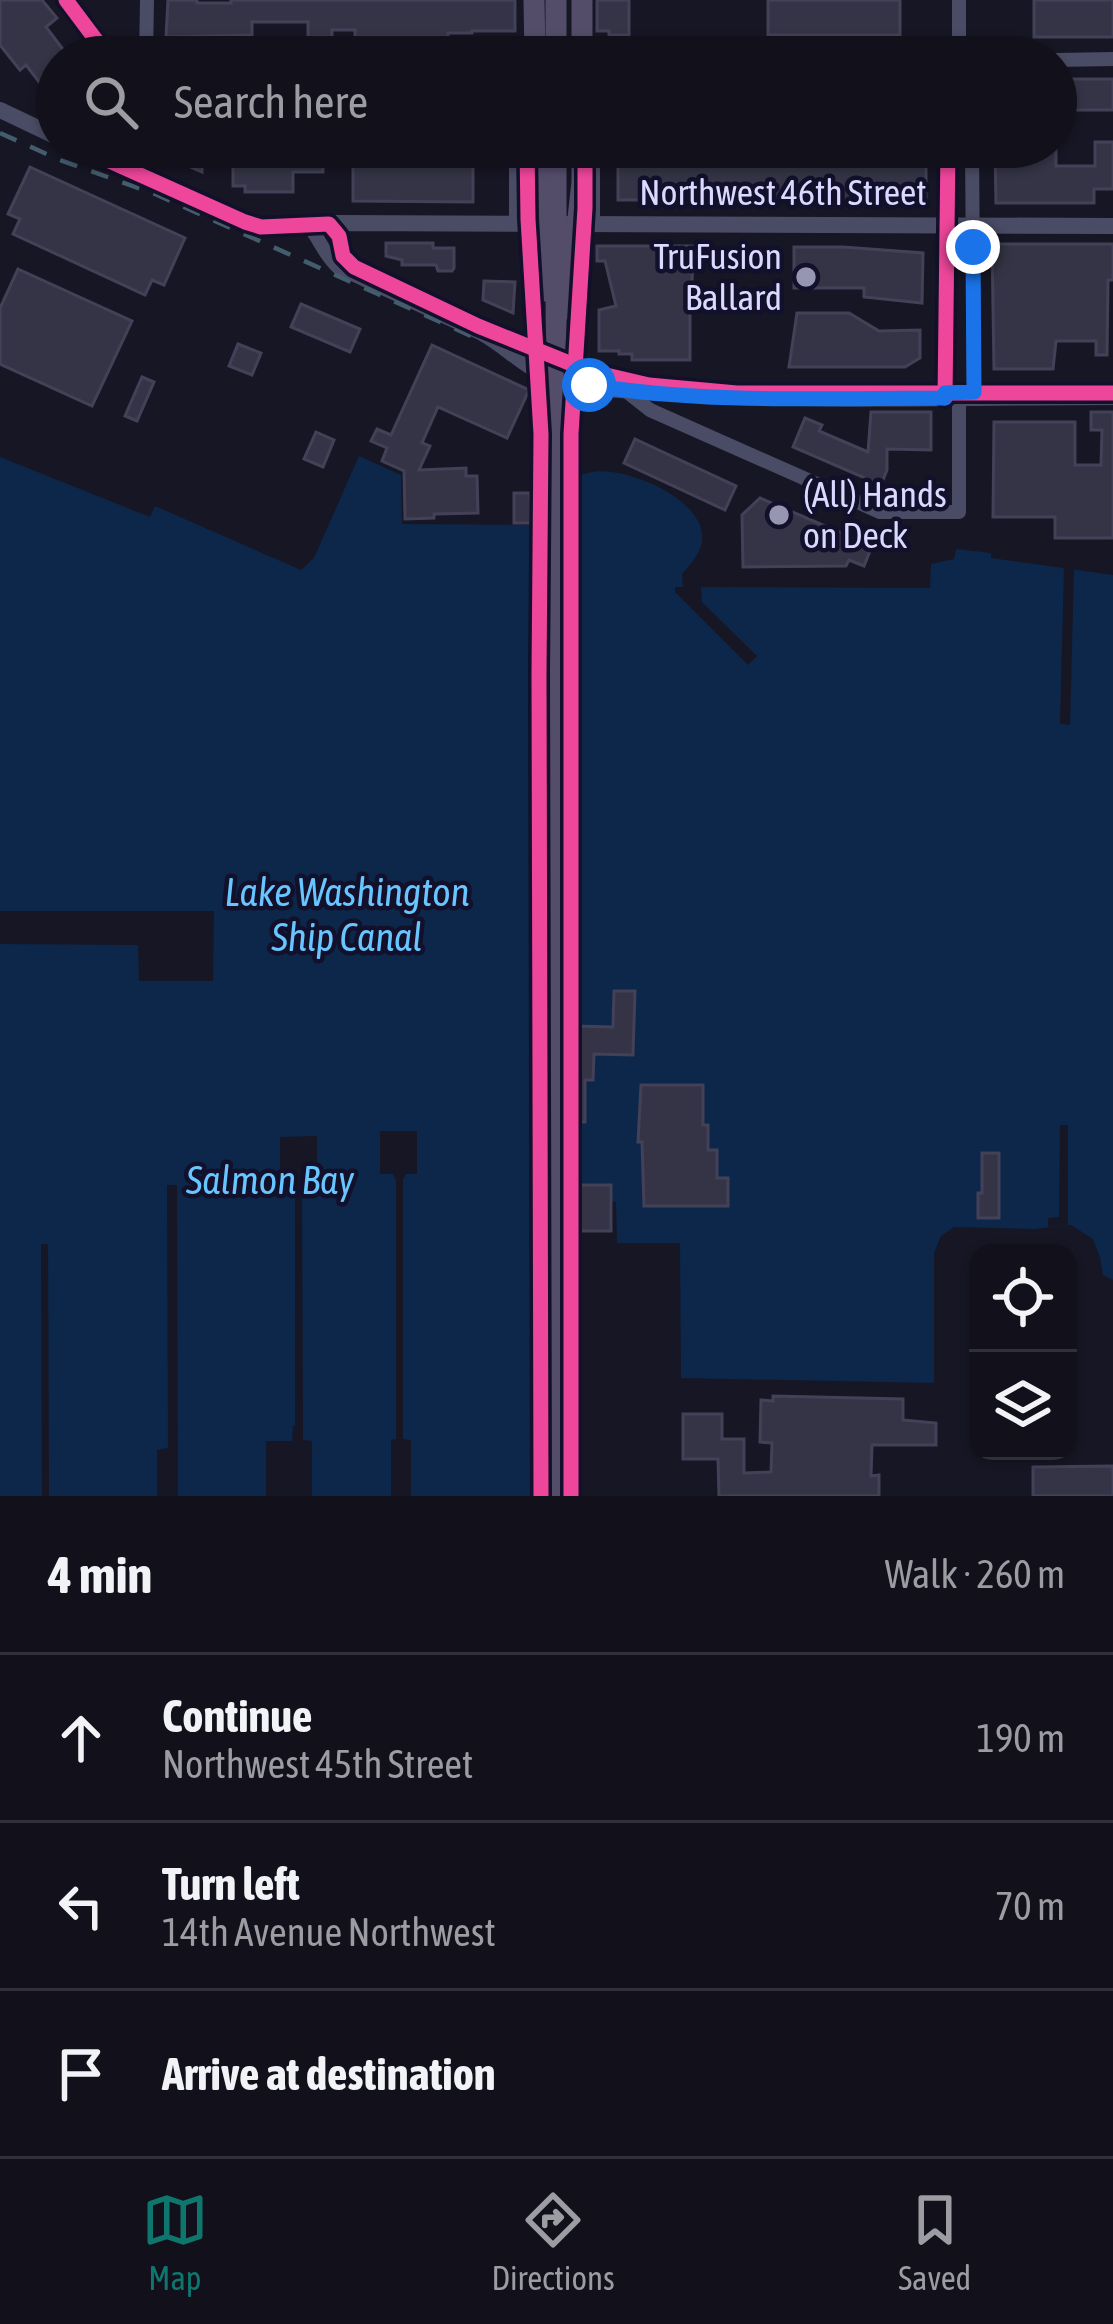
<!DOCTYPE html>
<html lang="en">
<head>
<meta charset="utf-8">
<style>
	:root { --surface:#11101b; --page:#1e1e28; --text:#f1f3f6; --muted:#9c9da3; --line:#30303a; --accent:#0f766e }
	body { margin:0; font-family:"Asap Condensed",sans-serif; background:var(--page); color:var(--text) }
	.controls { position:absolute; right:36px; bottom:36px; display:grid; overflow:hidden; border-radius:24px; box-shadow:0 3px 9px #0004 }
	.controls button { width:108px; height:108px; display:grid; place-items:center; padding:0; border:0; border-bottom:3px solid var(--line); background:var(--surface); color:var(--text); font:60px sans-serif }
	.stop { position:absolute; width:36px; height:36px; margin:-27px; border:9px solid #1a73e8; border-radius:50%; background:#fff }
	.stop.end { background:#1a73e8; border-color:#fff; box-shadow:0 3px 12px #0008 }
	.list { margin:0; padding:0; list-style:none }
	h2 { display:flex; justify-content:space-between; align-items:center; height:156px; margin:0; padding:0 48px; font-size:51px }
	h2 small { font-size:39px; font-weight:400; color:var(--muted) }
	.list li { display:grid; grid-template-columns:78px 1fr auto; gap:36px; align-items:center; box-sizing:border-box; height:168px; padding:0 48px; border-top:3px solid var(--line) }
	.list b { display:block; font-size:45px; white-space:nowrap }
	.list p { margin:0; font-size:39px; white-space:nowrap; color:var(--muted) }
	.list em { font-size:39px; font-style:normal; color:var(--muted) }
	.icon { flex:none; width:66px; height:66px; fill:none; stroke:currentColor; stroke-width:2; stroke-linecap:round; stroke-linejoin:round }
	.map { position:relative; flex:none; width:1113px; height:1496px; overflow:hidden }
	.search { position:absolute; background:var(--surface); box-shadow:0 3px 9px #0004; left:36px; right:36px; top:36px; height:132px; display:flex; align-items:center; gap:30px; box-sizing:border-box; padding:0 42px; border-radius:66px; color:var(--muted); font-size:45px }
	.sheet { height:660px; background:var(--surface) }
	nav { display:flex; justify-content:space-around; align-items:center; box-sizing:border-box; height:168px; border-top:3px solid var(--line); background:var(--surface); font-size:33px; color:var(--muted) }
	nav a { display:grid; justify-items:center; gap:6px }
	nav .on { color:var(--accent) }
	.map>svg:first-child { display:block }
	.water { fill:#0c274a }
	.pier { fill:#171624 }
	.building { fill:#353446; stroke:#434157; stroke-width:3 }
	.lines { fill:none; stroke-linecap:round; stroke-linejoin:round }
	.minor { stroke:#4a4c65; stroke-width:14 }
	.tertiary { stroke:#4a4c65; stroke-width:16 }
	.primary { stroke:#534d6a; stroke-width:21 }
	.rail { stroke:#435d6d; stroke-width:4.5; stroke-dasharray:18 15; stroke-linecap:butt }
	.cycleway-casing { stroke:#12102a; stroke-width:22 }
	.cycleway { stroke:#ed469a; stroke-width:15 }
	.route { stroke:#1a73e8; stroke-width:15 }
	.poi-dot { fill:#9695b2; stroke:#12102a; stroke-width:4.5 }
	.labels { text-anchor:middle; stroke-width:9; stroke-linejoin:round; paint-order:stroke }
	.street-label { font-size:36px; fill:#dad9ff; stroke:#12102a }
	.poi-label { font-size:36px; fill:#dad9ff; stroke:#12102a; text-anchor:end }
	.water-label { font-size:39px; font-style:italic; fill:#67c6ff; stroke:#12102a }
</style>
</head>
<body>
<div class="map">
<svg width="1113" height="1496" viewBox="0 0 1113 1496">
	<rect width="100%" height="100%" fill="#171624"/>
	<path class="water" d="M359 456 401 475 402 524 532 525V502C551 491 570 476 592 472 625 466 708 499 702 542 700 554 689 566 682 574L683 587 930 588 931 564 954 559 956 549 991 553V558L1113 575V1280L1103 1275 1100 1257 1093 1239 1071 1225 1033 1229 954 1227 941 1236 934 1253V1383L681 1378 680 1243H617L616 1202 540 1201V1496H0V457L150 517 155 506 301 570 314 558Z"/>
	<g class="pier">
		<path d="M572 471 574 850H580V862L572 863V1208L546 1207V1496H540L539 863 536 859 539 491Z"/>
		<path d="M1064 567 1074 568 1070 725 1060 724Z"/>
		<path d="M675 587H701L702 602 757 656 748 665 675 592Z"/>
		<path d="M0 911H214L213 981H139L138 945 0 944Z"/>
		<path d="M1060 1125H1068V1225L1048 1227V1218L1059 1217Z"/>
		<path d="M380 1131H417V1174H406L403 1180V1439L411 1440V1496H391V1440L396 1439V1180L393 1174H380Z"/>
		<path d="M317 1136V1176H307L302 1185 303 1440 312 1441V1496H266V1441H292L293 1426 295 1425V1196L280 1176V1137Z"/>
		<path d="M167 1185H177L178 1496H157V1450L168 1448Z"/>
		<path d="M41 1244H48L49 1496H42Z"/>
	</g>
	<g class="building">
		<path d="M0 0H42L57 18 46 27 65 52 75 44 85 57H57V105L26 65 20 70 0 45Z"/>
		<path d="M168 0H197V3H231V0H515V31H472V33H448V37H355V30H332V37H308V22H252V35L166 37Z"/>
		<path d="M597 0H629V35H609V31H597Z"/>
		<rect x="768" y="0" width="132" height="35"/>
		<rect x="1034" y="0" width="79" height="37"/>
		<rect x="1056" y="79" width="57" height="31"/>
		<path d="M1095 142H1113V189H1094V203H996L995 148 1056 147V166H1095Z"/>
		<path d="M170 147H202V172L170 158Z"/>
		<path d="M233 147H323V172H293V192H245V186H233Z"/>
		<path d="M353 147H473V202L353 201Z"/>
		<path d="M618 147H926V202L702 199V196H675V200H618Z"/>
		<path d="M30 167 185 238 164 285 152 280 145 295 13 234 20 219 8 214Z"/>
		<path d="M386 243H433V248H454V268L452 271H438L436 265H402V260L386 256Z"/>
		<path d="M992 244H1113V280H1108L1107 355H1096V341H1056L1053 369H994Z"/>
		<path d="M597 246H693L692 284H697V304H690V360H632V354H619V351H599V310L616 306 605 261H597Z"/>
		<path d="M794 247H843L923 253 922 303 864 297V288H794Z"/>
		<path d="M18 269 132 321 92 406 0 364V308Z"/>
		<path d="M484 281 515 282 513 313 483 300Z"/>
		<path d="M301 304 360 329 350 352 291 327Z"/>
		<path d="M797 313H849L879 331 920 330V358L905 367H789Z"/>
		<path d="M238 344 261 353 252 375 229 366Z"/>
		<path d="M432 345 529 390 507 438 438 407 422 443 430 446 419 470 466 468V476H477L478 513 434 514V518L405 519 404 471 382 461 387 448 371 441 377 429 391 435Z"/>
		<path d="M142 377 154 382 137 421 125 416Z"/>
		<path d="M871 412H931V450L887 449V470L881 485 793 447 805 418 822 425 819 431 868 452Z"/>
		<path d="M1091 412H1113V538H1055V517H993L994 422H1075V465H1101L1102 430H1091Z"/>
		<path d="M316 432 334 440 323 467 304 459Z"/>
		<path d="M635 439 736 486 725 510 624 463Z"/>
		<path d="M514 493H530L531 523H514Z"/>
		<path d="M760 498 872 546 864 566 849 560 846 566 743 567 742 515Z"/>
		<path d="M614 991H635L633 1055 594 1054 593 1080H585V1122H573L576 1026 613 1027Z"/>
		<path d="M641 1085H703V1125H708V1150H717V1178H728V1206H644L642 1142H638Z"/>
		<path d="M982 1153H999V1218H978V1193H982Z"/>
		<rect x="575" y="1185" width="36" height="46"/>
		<path d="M773 1396 903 1399V1420L936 1423V1445H872L871 1476 879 1475V1496H719L718 1459H683V1414H722V1439H744V1473L771 1472 772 1443 760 1442 761 1400 773 1401Z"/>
		<path d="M1113 1466V1496H1033V1467Z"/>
	</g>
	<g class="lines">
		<g class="minor">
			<path d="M959 0V57"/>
			<path d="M146 57 147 0"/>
			<path d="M1056 60 1113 59"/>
			<path d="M972 147 974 398"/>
			<path d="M145 178V147"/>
			<path d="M516 224V147"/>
			<path d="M593 224V147"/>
			<path d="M308 225C320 239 324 255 339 268L482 334C504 346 521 365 543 375 582 392 647 393 689 395 830 403 972 398 1113 398"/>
			<path d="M626 391 650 410 880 512H959V398"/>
			<path d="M945 398 948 147"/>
		</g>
		<g class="tertiary">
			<path d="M66 0 99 44 123 56H535"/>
			<path d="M0 110 57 137"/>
			<path d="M78 147 261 227 337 223 1113 226"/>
		</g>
		<g class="primary">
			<path d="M534 0 535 57"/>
			<path d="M556 0V57"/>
			<path d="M582 0V57"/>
			<path d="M535 147 544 291"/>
			<path d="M556 147 557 1496"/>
			<path d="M568 309 582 182V147"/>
		</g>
		<path class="rail" d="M0 133 60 160 155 194 478 339"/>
		<g class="cycleway-casing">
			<g id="cycleway">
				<path d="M66 0 99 44 123 56H535"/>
				<path d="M78 147 245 222 261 227 329 224 339 236 343 256 354 267 478 326 589 371 649 385 737 393H1113"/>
				<path d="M527 147 528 219 541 434 539 674 541 1496"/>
				<path d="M945 398 948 147"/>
				<path d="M571 1496V434L585 208V147"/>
			</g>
		</g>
		<use href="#cycleway" class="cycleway"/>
	</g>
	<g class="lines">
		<path class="route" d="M589 385C706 404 826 398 945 398V393L974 392 973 247"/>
	</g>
	<g class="poi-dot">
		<circle cx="806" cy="277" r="12"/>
		<circle cx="779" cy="515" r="12"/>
	</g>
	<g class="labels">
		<g class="street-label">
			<text x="783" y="205">Northwest 46th Street</text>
		</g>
		<g class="poi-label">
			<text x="782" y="269">TruFusion<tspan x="782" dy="41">Ballard</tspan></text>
			<text x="803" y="507" text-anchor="start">(All) Hands<tspan x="803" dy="41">on Deck</tspan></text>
		</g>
		<g class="water-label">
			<text x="347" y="906">Lake Washington<tspan x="347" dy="45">Ship Canal</tspan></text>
			<text x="270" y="1194">Salmon Bay</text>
		</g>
	</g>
</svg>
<div class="controls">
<button><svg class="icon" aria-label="locate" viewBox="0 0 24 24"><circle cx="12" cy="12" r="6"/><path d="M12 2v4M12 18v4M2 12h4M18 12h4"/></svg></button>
<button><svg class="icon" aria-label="layers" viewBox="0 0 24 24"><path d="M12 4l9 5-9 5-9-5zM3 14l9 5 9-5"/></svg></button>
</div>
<div class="stop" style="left:589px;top:385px"></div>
<div class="stop end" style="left:973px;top:247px"></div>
<div class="search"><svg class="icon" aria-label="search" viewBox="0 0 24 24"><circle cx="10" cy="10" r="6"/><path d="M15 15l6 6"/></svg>Search here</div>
</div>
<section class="sheet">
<h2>4 min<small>Walk · 260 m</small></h2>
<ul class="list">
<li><svg class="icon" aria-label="ahead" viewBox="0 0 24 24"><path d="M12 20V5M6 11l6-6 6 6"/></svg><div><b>Continue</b><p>Northwest 45th Street</p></div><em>190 m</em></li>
<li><svg class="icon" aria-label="left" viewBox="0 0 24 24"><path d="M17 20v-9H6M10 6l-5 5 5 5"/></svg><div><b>Turn left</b><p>14th Avenue Northwest</p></div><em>70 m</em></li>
<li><svg class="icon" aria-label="arrive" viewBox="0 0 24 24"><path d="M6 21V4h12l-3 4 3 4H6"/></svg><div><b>Arrive at destination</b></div></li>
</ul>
</section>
<nav>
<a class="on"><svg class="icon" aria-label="map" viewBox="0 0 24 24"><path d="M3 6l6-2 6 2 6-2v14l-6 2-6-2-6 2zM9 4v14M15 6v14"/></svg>Map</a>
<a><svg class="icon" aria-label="directions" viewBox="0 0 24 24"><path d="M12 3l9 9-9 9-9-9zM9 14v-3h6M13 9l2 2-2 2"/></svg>Directions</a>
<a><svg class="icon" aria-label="saved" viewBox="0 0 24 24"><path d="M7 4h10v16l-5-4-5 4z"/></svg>Saved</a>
</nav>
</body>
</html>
